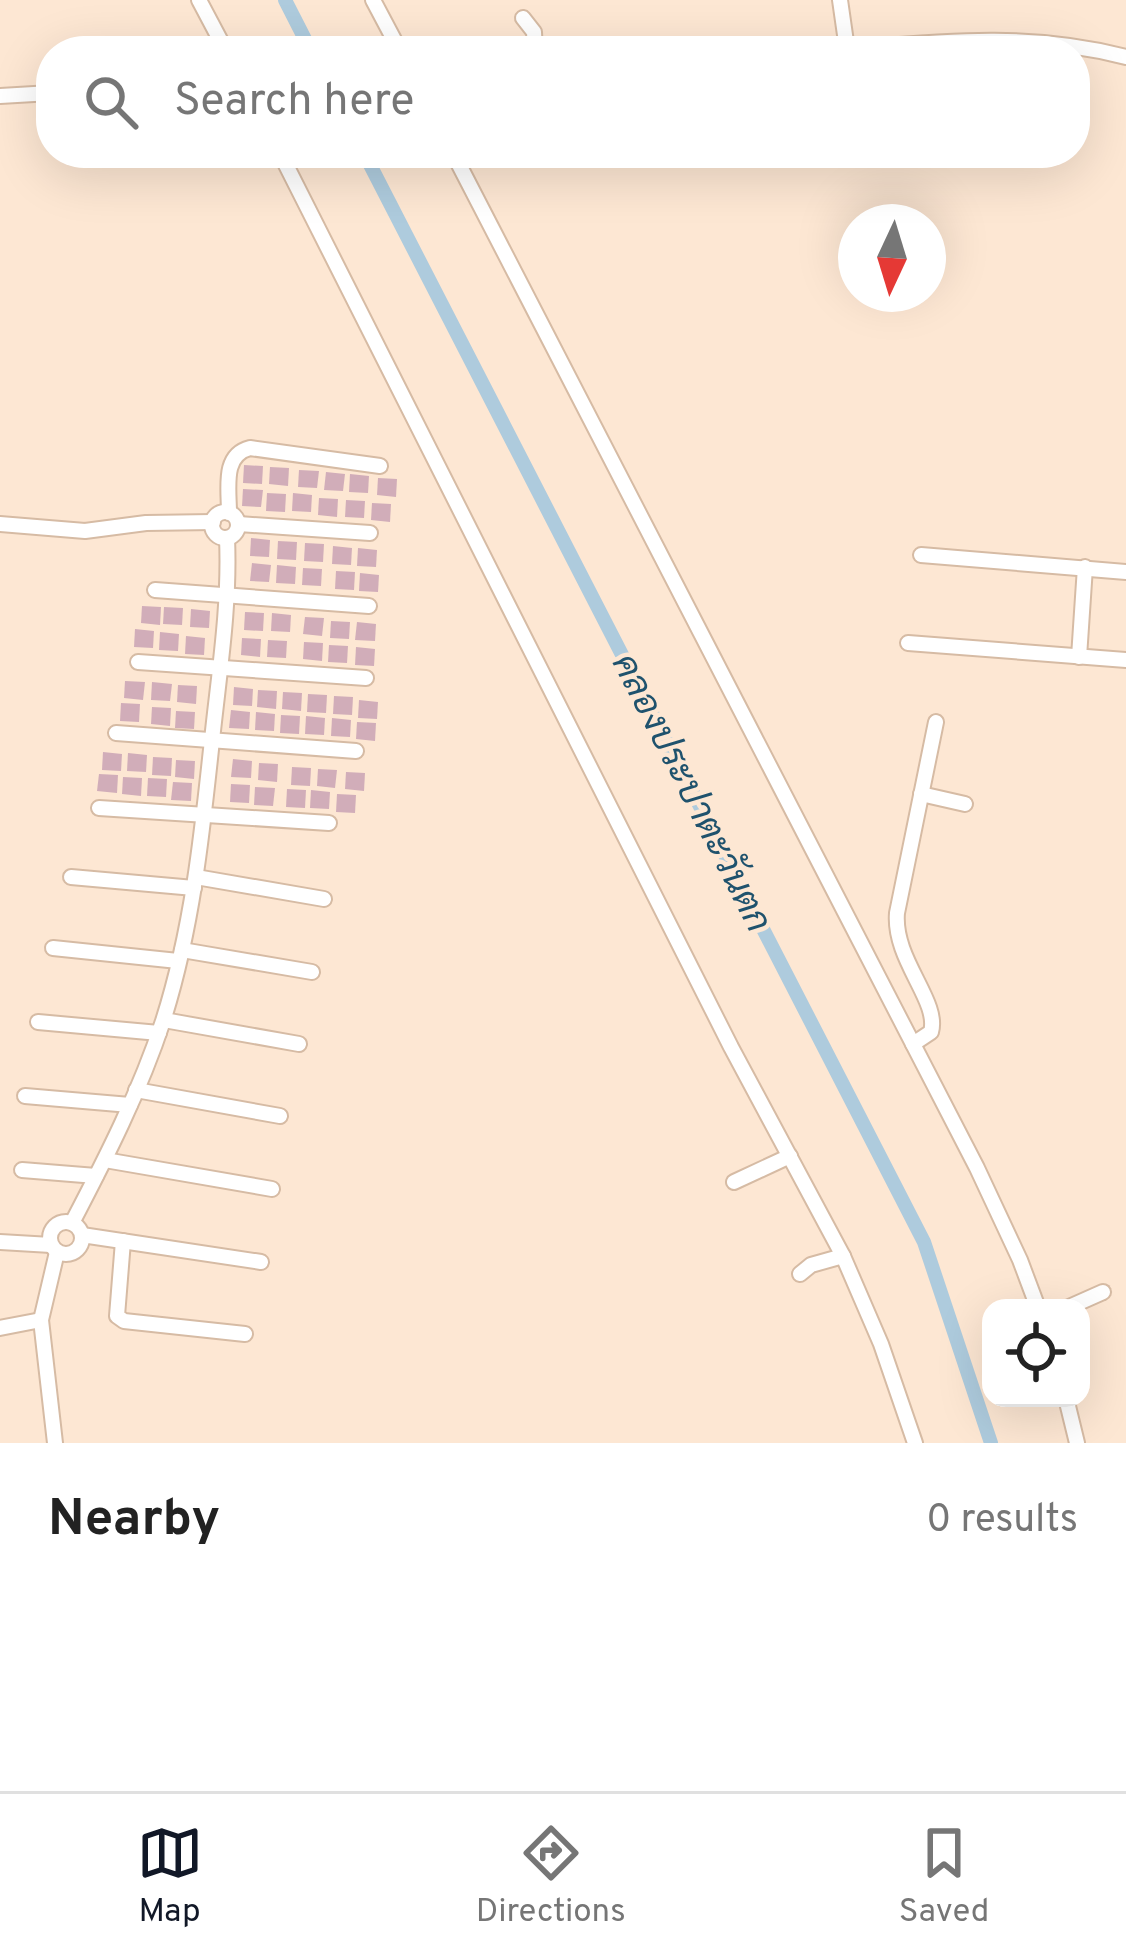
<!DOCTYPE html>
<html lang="en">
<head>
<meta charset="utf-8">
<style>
	:root { --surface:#fff; --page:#f6f6f6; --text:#222; --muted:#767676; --line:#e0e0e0; --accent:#111827 }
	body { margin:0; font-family:Overpass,Sarabun,sans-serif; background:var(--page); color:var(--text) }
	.controls { position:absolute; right:36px; bottom:36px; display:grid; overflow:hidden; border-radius:24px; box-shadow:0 12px 48px #0002 }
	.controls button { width:108px; height:108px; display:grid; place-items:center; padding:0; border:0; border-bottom:3px solid var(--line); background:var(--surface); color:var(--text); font:60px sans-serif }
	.compass { position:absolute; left:838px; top:204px; width:108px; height:108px; border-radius:50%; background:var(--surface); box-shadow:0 12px 48px #0002; rotate:184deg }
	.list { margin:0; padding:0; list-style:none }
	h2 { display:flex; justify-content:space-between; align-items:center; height:156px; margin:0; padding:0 48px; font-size:51px }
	h2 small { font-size:39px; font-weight:400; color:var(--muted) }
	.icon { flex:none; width:66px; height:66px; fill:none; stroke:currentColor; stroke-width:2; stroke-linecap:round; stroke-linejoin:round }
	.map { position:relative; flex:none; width:1126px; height:1443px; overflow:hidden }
	.search { position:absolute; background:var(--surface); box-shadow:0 12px 48px #0002; left:36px; right:36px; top:36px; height:132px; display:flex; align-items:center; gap:30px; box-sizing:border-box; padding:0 42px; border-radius:48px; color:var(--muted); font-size:45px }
	.sheet { height:348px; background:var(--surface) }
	nav { display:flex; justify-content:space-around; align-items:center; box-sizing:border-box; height:168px; border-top:3px solid var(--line); background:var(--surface); font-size:33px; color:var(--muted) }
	nav a { display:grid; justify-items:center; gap:6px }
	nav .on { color:var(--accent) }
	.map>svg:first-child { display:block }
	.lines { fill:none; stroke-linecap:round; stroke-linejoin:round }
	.canal { stroke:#aecbdd; stroke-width:14 }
	.building { fill:#d1adb9 }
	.minor-casing { stroke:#d6bba4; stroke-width:18 }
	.minor { stroke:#fff; stroke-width:14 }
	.labels { text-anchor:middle; stroke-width:9; stroke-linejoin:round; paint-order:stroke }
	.water-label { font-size:36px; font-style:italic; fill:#1f526d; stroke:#fde7d3 }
</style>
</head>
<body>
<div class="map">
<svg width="1126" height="1443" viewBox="0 0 1126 1443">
	<rect width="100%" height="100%" fill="#fde7d3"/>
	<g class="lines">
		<g class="canal">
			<path d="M285 0 311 51"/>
			<path d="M364 153 924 1242 991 1443"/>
		</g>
	</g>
	<g class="building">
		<path d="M244 465 263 466 262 484 243 483Z"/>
		<path d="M270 467 289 468 288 486 269 484Z"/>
		<path d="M299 470 319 471 317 488 298 487Z"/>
		<path d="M326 472 345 474 343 491 324 490Z"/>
		<path d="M350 474 369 476 368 493 349 492Z"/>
		<path d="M378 478 397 479 396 497 377 495Z"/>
		<path d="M243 489 263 490 261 507 242 506Z"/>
		<path d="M267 493 286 494 285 512 266 511Z"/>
		<path d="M293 493 312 495 311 512 292 511Z"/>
		<path d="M319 498 338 499 337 517 318 515Z"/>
		<path d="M346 500 365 501 364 518 345 517Z"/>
		<path d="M372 503 391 504 390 522 371 520Z"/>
		<path d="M251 538 270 540 269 557 250 556Z"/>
		<path d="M278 541 297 542 296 560 277 559Z"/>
		<path d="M305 543 324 544 323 562 304 561Z"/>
		<path d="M333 546 352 548 351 565 332 564Z"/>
		<path d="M358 548 377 550 376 567 357 566Z"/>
		<path d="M252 563 271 565 269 582 250 581Z"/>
		<path d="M277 565 296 567 295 584 276 583Z"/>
		<path d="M303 568 322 569 321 586 302 585Z"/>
		<path d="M336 571 355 572 354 590 335 589Z"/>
		<path d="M360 573 379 575 378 592 359 591Z"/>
		<path d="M142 606 161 607 160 625 141 623Z"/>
		<path d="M164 607 183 608 182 625 163 624Z"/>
		<path d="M191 609 210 611 209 628 190 627Z"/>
		<path d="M245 612 264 613 263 631 244 630Z"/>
		<path d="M272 613 291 615 290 632 271 631Z"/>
		<path d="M305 617 324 618 322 636 303 634Z"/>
		<path d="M331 621 350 622 349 639 330 638Z"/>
		<path d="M357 622 376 624 375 641 355 640Z"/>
		<path d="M135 629 154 631 153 648 134 647Z"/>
		<path d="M160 632 179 634 178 651 159 650Z"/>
		<path d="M186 636 205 638 204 655 185 654Z"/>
		<path d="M242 638 261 639 260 657 241 655Z"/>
		<path d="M268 640 287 641 286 658 267 657Z"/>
		<path d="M304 642 323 643 322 661 303 659Z"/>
		<path d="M329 645 348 646 347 663 328 662Z"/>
		<path d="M356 647 375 649 374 666 355 665Z"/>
		<path d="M125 681 145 682 143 700 124 698Z"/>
		<path d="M152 682 172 684 170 701 151 700Z"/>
		<path d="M178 685 197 686 196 704 177 702Z"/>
		<path d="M234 687 253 689 252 706 233 705Z"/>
		<path d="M258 690 277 691 276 709 257 707Z"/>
		<path d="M283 692 302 693 301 711 282 709Z"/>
		<path d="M308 694 327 695 326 713 307 712Z"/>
		<path d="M334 696 353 697 352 715 333 714Z"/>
		<path d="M359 700 378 702 377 719 358 718Z"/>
		<path d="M121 703 140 704 139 722 120 721Z"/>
		<path d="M152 707 171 708 170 726 151 724Z"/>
		<path d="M231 710 250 712 249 729 229 728Z"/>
		<path d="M176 711 195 712 194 729 175 728Z"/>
		<path d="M256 712 275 714 274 731 255 730Z"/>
		<path d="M281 715 300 716 299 734 280 733Z"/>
		<path d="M306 716 325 718 324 735 305 734Z"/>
		<path d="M332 718 351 720 350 737 331 736Z"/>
		<path d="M357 722 376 723 375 741 356 739Z"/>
		<path d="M103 752 122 754 121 771 102 770Z"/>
		<path d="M128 753 147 755 146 772 127 771Z"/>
		<path d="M153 757 172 758 171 776 152 775Z"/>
		<path d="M233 759 252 761 251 778 231 777Z"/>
		<path d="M176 760 195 761 194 779 175 777Z"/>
		<path d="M259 763 278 764 277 782 258 780Z"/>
		<path d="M292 767 311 768 310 786 291 785Z"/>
		<path d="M318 769 337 770 335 788 317 786Z"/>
		<path d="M346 772 365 773 364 791 345 789Z"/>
		<path d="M99 774 118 775 117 793 97 791Z"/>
		<path d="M123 777 142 778 141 796 122 794Z"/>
		<path d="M148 778 167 779 166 797 147 796Z"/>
		<path d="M173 782 192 783 191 801 171 800Z"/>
		<path d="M231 784 250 785 249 803 230 802Z"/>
		<path d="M255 787 275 788 273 806 254 805Z"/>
		<path d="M287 789 306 790 305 808 286 807Z"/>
		<path d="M311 790 330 792 329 809 310 808Z"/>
		<path d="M337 794 356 795 355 813 336 812Z"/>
	</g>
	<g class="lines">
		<g class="minor-casing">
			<g id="minor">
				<path d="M199 0 226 51"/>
				<path d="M373 0 400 51"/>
				<path d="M840 0 847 49"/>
				<path d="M523 18 534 32 535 51"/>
				<path d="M823 51C929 43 1022 30 1126 57"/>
				<path d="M0 96 51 93"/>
				<path d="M280 153 731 1047 843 1256 881 1344 915 1443"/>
				<path d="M453 153 977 1168 1020 1260 1038 1308"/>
				<circle cx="225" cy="525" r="13"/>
				<path d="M229 513C229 488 222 455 250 448L380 466"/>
				<path d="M0 524 85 531 146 523 213 522"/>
				<path d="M239 524 370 533"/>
				<path d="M921 555 1126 572"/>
				<path d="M155 590 369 606"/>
				<path d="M908 643 1126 660"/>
				<path d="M1079 657 1085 567"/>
				<path d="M138 662 366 678"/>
				<path d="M116 733 356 751"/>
				<path d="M921 794 965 804"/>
				<path d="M99 808 329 823"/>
				<path d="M71 877 194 888"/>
				<path d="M196 877 324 899"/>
				<path d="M53 948 178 961"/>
				<path d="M182 950 312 972"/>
				<path d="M164 1020 299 1044"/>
				<path d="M38 1022 159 1033"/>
				<path d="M913 1044 931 1032C940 1001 893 960 897 913L936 722"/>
				<path d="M136 1090 280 1116"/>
				<path d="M25 1096 130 1105"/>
				<path d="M105 1160 272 1189"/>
				<path d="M22 1170 96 1176"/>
				<path d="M734 1182 790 1156"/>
				<circle cx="66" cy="1238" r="16"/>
				<path d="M72 1223C106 1158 140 1091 163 1021 192 930 202 835 212 740 219 673 230 606 227 538"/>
				<path d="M82 1235 261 1262"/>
				<path d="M123 1241 117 1316 124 1321 245 1334"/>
				<path d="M0 1242 51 1245"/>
				<path d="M800 1274 811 1265 843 1256"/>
				<path d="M1067 1308 1103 1292"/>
				<path d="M0 1328 41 1320"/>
				<path d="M1066 1398 1077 1443"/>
				<path d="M55 1443 41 1320 57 1252"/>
			</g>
		</g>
		<use href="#minor" class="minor"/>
	</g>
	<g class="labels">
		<g class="water-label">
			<text transform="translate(693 792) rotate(63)" y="13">คลองประปาตะวันตก</text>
		</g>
	</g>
</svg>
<div class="controls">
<button><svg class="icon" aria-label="locate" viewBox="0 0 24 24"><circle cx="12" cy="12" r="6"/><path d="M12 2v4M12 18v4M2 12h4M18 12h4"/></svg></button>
</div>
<svg class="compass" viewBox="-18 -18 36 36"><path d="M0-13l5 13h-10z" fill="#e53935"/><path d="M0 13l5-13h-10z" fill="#767676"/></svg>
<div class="search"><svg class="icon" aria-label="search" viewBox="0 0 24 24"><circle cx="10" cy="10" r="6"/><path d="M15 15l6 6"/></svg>Search here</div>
</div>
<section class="sheet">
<h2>Nearby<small>0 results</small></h2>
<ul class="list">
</ul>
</section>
<nav>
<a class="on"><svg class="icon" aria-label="map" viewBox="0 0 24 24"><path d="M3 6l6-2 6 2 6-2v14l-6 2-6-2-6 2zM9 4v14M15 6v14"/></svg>Map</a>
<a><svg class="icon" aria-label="directions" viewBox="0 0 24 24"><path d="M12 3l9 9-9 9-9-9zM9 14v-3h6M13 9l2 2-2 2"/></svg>Directions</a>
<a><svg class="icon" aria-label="saved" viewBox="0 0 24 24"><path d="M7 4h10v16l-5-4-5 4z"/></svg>Saved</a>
</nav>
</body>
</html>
